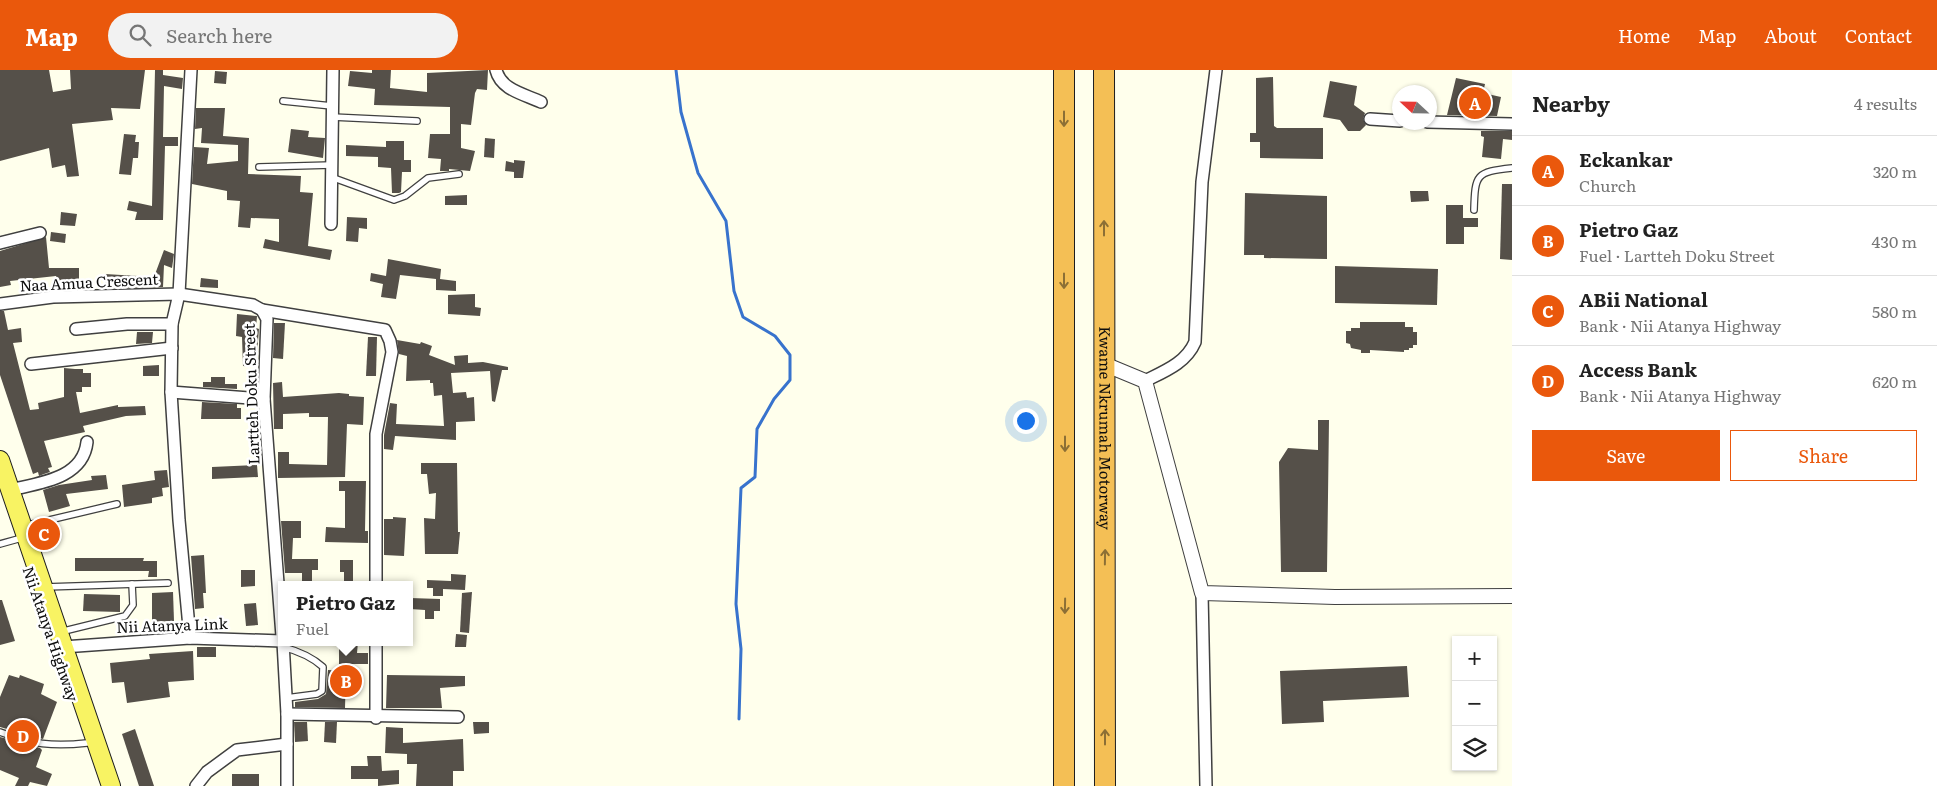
<!DOCTYPE html>
<html lang="en">
<head>
<meta charset="utf-8">
<style>
	:root { --surface:#fff; --page:#f2f2f2; --text:#222; --muted:#767676; --line:#e0e0e0; --accent:#ea580c }
	body { margin:0; font-family:Literata,serif; background:var(--page); color:var(--text) }
	.controls { position:absolute; right:15px; bottom:15px; display:grid; overflow:hidden; border-radius:0px; box-shadow:0 1px 4px #0004 }
	.controls button { width:45px; height:45px; display:grid; place-items:center; padding:0; border:0; border-bottom:1px solid var(--line); background:var(--surface); color:var(--text); font:25px sans-serif }
	.compass { position:absolute; left:1392px; top:15px; width:45px; height:45px; border-radius:50%; background:var(--surface); box-shadow:0 1px 4px #0004; rotate:292deg }
	.you { position:absolute; left:1025px; top:350px; width:18px; height:18px; margin:-12px; border:4px solid #fff; border-radius:50%; background:#1a73e8; box-shadow:0 0 0 8px #1a73e833 }
	.badge { display:grid; place-items:center; width:32px; height:32px; border-radius:50%; background:var(--accent); color:#fff; font-size:16px; font-weight:700 }
	.pin { position:absolute; translate:-50% -50%; border:2px solid #fff; box-shadow:0 1px 5px #0006 }
	.popup { position:absolute; left:278px; top:511px; width:135px; height:65px; box-sizing:border-box; display:grid; place-content:center; border-radius:0px; background:var(--surface); filter:drop-shadow(0 1px 4px #0005); font-size:16px; white-space:nowrap; color:var(--muted) }
	.popup b { font-size:19px; color:var(--text) }
	.popup::after { content:''; position:absolute; left:50%; top:100%; margin-left:-10px; border:10px solid transparent; border-top-color:var(--surface) }
	.list { margin:0; padding:0; list-style:none }
	h2 { display:flex; justify-content:space-between; align-items:center; height:65px; margin:0; padding:0 20px; font-size:21px }
	h2 small { font-size:16px; font-weight:400; color:var(--muted) }
	.list li { display:grid; grid-template-columns:32px 1fr auto; gap:15px; align-items:center; box-sizing:border-box; height:70px; padding:0 20px; border-top:1px solid var(--line) }
	.list b { display:block; font-size:19px; white-space:nowrap }
	.list p { margin:0; font-size:16px; white-space:nowrap; color:var(--muted) }
	.list em { font-size:16px; font-style:normal; color:var(--muted) }
	.actions { display:flex; gap:10px; padding:15px 20px }
	.actions a { flex:1; padding:11px 0; border:1px solid var(--accent); border-radius:0px; text-align:center; font-size:18px; color:var(--accent) }
	.actions .main { background:var(--accent); color:#fff }
	.icon { flex:none; width:28px; height:28px; fill:none; stroke:currentColor; stroke-width:2; stroke-linecap:round; stroke-linejoin:round }
	.map { position:relative; flex:none; width:1512px; height:716px; overflow:hidden }
	header { display:flex; align-items:center; gap:30px; box-sizing:border-box; height:70px; padding:0 25px; background:var(--accent); color:#fff }
	header strong { font-size:24px }
	nav { display:flex; gap:28px; margin-inline-start:auto; font-size:18px }
	.search { width:350px; height:45px; background:var(--page); display:flex; align-items:center; gap:12px; box-sizing:border-box; padding:0 18px; border-radius:28px; color:var(--muted); font-size:19px }
	main { display:flex }
	aside { flex:1; background:var(--surface) }
	.map>svg:first-child { display:block }
	.lines { fill:none; stroke-linecap:round; stroke-linejoin:round }
	.stream { stroke:#3873cd; stroke-width:3 }
	.building { fill:#555049 }
	.service-casing { stroke:#404040; stroke-width:8 }
	.minor-casing { stroke:#404040; stroke-width:14 }
	.tertiary-casing { stroke:#404040; stroke-width:16 }
	.primary-casing { stroke:#1e1e1e; stroke-width:20 }
	.motorway-casing { stroke:#1e1e1e; stroke-width:22 }
	.service { stroke:#fff; stroke-width:5.5 }
	.minor { stroke:#fff; stroke-width:11 }
	.tertiary { stroke:#fff; stroke-width:14 }
	.primary { stroke:#f8f363; stroke-width:18 }
	.motorway { stroke:#f4bf55; stroke-width:20 }
	.oneway { stroke:#8c6f35 }
	.labels { text-anchor:middle; stroke-width:5; stroke-linejoin:round; paint-order:stroke }
	.street-label { font-size:15px; fill:#0d0d0d; stroke:#fff }
</style>
</head>
<body>
<header>
<strong>Map</strong>
<div class="search"><svg class="icon" aria-label="search" viewBox="0 0 24 24"><circle cx="10" cy="10" r="6"/><path d="M15 15l6 6"/></svg>Search here</div>
<nav><a>Home</a><a>Map</a><a>About</a><a>Contact</a></nav>
</header>
<main>
<div class="map">
<svg width="1512" height="716" viewBox="0 0 1512 716">
	<rect width="100%" height="100%" fill="#ffffec"/>
	<g class="lines">
		<path class="stream" d="M676 0 681 42 698 103 726 151 734 221 743 247 775 266 790 285V310L774 329 757 359 755 407 741 418 736 534 741 579 739 649"/>
	</g>
	<g class="building">
		<path d="M0 0H49L53 22 71 19 70 0H145L140 39 111 38 113 50 72 54 79 106 67 107 65 95 52 98 49 78 0 91Z"/>
		<path d="M155 0H163V5L183 8 182 19 164 16 163 67H178V76H165L163 150H135L137 142 127 140 129 131 152 136Z"/>
		<path d="M372 0H391L390 18 427 22V3L488 0 487 20 477 19 475 23 471 55 461 54V78L475 81 470 101 449 99V101H440L441 89 428 88 430 64H450V37L374 35 375 19 348 16 350 1 372 3Z"/>
		<path d="M215 1 227 2 226 14 214 13Z"/>
		<path d="M1273 7 1274 56 1277 58H1323V89L1260 88V72H1250V63H1256V8Z"/>
		<path d="M1456 8 1485 14 1483 23 1501 27 1497 46 1447 45Z"/>
		<path d="M1330 11 1357 16 1354 35 1365 43 1363 49 1366 55 1360 61H1348L1340 50 1323 47Z"/>
		<path d="M196 38H225L223 66 249 68 248 104 301 106 300 122 313 123 308 176 332 180 330 190 263 178 265 169 279 172V149L251 148 250 158 238 157 240 131 227 130V121L192 114 194 77 209 78 207 94 238 91V75L201 73 202 58 195 59Z"/>
		<path d="M291 59 309 61 308 67 325 68 323 88 288 82Z"/>
		<path d="M1481 61H1512V70L1503 69 1501 89 1482 87 1484 67 1481 66Z"/>
		<path d="M124 64 136 65 135 72H139L138 88H133L131 105 119 104Z"/>
		<path d="M485 68 495 69 494 88 484 87Z"/>
		<path d="M386 71H404V90H411V102H402L401 122 399 123H392L391 98 378 97V87L346 86V75L386 77Z"/>
		<path d="M514 90 525 91 523 108H514V102L505 101 506 91 514 93Z"/>
		<path d="M1502 114H1512V190L1500 189Z"/>
		<path d="M1410 121H1428L1429 131 1411 132Z"/>
		<path d="M1245 123 1327 126V189L1264 188V185H1244Z"/>
		<path d="M467 125V135H445V126Z"/>
		<path d="M1446 135H1463V148H1478V157H1464V174H1446Z"/>
		<path d="M61 142 77 144 75 156 60 155Z"/>
		<path d="M347 147 367 148V159L359 158 358 172 346 171Z"/>
		<path d="M51 162 66 164 65 173 50 171Z"/>
		<path d="M46 167 49 198H79V213H56V206L10 211 11 215 0 217V181Z"/>
		<path d="M164 180 174 184 172 198 164 195 163 217 122 218 123 215 105 214V204L154 207Z"/>
		<path d="M388 189 441 199 440 209 456 211V221L436 220V209L400 205 396 229 381 227 383 214 370 211 371 203 386 206Z"/>
		<path d="M1335 196 1438 199 1437 235 1335 233Z"/>
		<path d="M201 208 218 210V218L200 217Z"/>
		<path d="M475 224V237L481 238 480 246 448 244V225Z"/>
		<path d="M0 241H4L8 260 21 258 22 272 13 273 30 340 39 339 38 333 64 327V298L75 299H83V303H91V317H82V322H76L80 343 118 335V337L145 336 146 345 126 346 83 356 85 362 44 371 52 397 48 398 50 402 44 404 39 406 38 402 33 404 0 305Z"/>
		<path d="M237 244 257 246 256 258 259 259 256 297 243 296 242 267 236 266Z"/>
		<path d="M1360 252H1405V257H1413V262H1417V275H1413V278H1409V280H1404V282L1370 280V283H1361V280L1351 278 1350 274 1346 273V261H1351V258H1360Z"/>
		<path d="M274 253H285L283 289 273 288Z"/>
		<path d="M137 262H153L152 273 136 274Z"/>
		<path d="M368 267H377L376 306H366Z"/>
		<path d="M397 270 420 274 421 272 432 276 429 285 455 295 454 286 468 285V293L483 292 508 297V300H502L495 332 492 331 490 301 451 303 453 323 466 322 467 328 474 327 475 351 456 352V370L395 366 393 380 384 379V365L390 333 397 334 396 354 444 356 442 325 434 326 433 313H430V310L406 311 407 286 399 284Z"/>
		<path d="M159 295V306H143V296Z"/>
		<path d="M211 307H225V314H237V319L203 317V312H211Z"/>
		<path d="M282 312 283 327 339 323 349 324V326L364 327 363 355 347 354 345 407 278 408V382H289V394L327 395 328 347H309V343L283 344V359H274L273 313Z"/>
		<path d="M202 332 237 334V338H241V349H201Z"/>
		<path d="M1318 350H1329L1327 502H1281L1279 392 1288 378 1318 380Z"/>
		<path d="M421 393H457L458 462H460L458 484H425L424 448 435 449 436 423 429 424 427 404H421Z"/>
		<path d="M257 395 258 407 212 409V397Z"/>
		<path d="M167 400 169 417 162 418 163 426 152 428V433L124 437 122 415 155 410 154 401Z"/>
		<path d="M106 405 108 419 66 424 70 436 49 442 43 420 59 415 92 410 91 406Z"/>
		<path d="M339 411H366L365 461H368V473L325 472 326 457 345 458V421H339Z"/>
		<path d="M393 447 406 448 404 486 384 485V449H393Z"/>
		<path d="M281 451H301V468H293L292 489H318V500H312V515H302V503H285Z"/>
		<path d="M204 485 206 523H203L204 538 195 539 191 486Z"/>
		<path d="M75 488H144L143 491H157V507H148L149 501H75Z"/>
		<path d="M340 490H353V515H344V502H340Z"/>
		<path d="M241 500H255V516L241 517Z"/>
		<path d="M451 504 466 505 465 520 443 519V526H433V518H427V510L451 511Z"/>
		<path d="M173 522 174 551 152 552V523Z"/>
		<path d="M472 522 469 563 460 562 462 523Z"/>
		<path d="M84 524 120 525V542L83 541Z"/>
		<path d="M410 528 440 529V541H434V549H425V540L410 539Z"/>
		<path d="M0 530H2L15 571 0 575Z"/>
		<path d="M256 533 258 555 246 556 244 534Z"/>
		<path d="M456 564 467 565 466 577H455Z"/>
		<path d="M339 572H358L357 583H368V594H339Z"/>
		<rect x="197" y="577" width="19" height="10"/>
		<path d="M193 581 194 610 168 612 170 627 127 633 124 612 112 613 110 593 150 589 149 584Z"/>
		<path d="M1407 596 1409 627 1323 631 1324 652 1282 654 1280 601Z"/>
		<path d="M328 600 346 601 345 638 295 637V632L318 629 326 624Z"/>
		<path d="M9 605 19 608 20 605 44 614 41 624 57 632 43 669 0 657V627Z"/>
		<path d="M387 605 465 606V616L440 618 442 638H386Z"/>
		<path d="M294 652H307L308 671 295 672Z"/>
		<path d="M325 652H337L336 673 324 672Z"/>
		<path d="M473 652H489V663L474 664Z"/>
		<path d="M386 657 403 658V673L463 669 464 701H453V716H416L417 694H407V684L385 683Z"/>
		<path d="M135 659 154 716H139L122 664Z"/>
		<path d="M0 667 40 678 42 680 36 697 52 704 47 716 30 712 28 716H15L19 708 0 700Z"/>
		<path d="M367 686H381L382 701 399 700V714L378 716V709H351V696H368Z"/>
		<rect x="232" y="704" width="27" height="12"/>
	</g>
	<g class="lines">
		<g class="service-casing">
			<g id="service">
				<path d="M283 31 332 36"/>
				<path d="M332 47 417 51"/>
				<path d="M259 97 332 95"/>
				<path d="M331 107 394 130 405 126 428 108 459 104"/>
				<path d="M1474 140C1475 104 1476 102 1512 98"/>
				<path d="M24 456 117 434"/>
				<path d="M0 474 18 469"/>
				<path d="M45 517 168 513"/>
				<path d="M60 562 125 546 133 535 132 514"/>
				<path d="M283 577C298 581 312 587 323 597L322 621 317 624 286 628"/>
				<path d="M0 662C32 674 52 677 87 673"/>
			</g>
		</g>
		<g class="minor-casing">
			<g id="minor">
				<path d="M496 0C501 20 524 24 541 32"/>
				<path d="M1370 49 1400 51"/>
				<path d="M1427 52 1512 54"/>
				<path d="M331 154 333 0"/>
				<path d="M0 173 40 163"/>
				<path d="M0 234 53 227 179 224 253 235 262 240 267 249 264 329 282 566"/>
				<path d="M262 240 385 260 390 271 392 282 376 364V515"/>
				<path d="M76 259 127 254H172"/>
				<path d="M31 294 172 278"/>
				<path d="M1145 311C1165 301 1186 293 1195 272L1202 112 1216 0"/>
				<path d="M171 322 264 329"/>
				<path d="M10 420C39 413 83 409 87 372"/>
				<path d="M1202 523 1206 716"/>
				<path d="M190 568 179 450 171 322 172 254 179 224 191 0"/>
				<path d="M283 572 287 644V716"/>
				<path d="M63 577 190 568 282 571"/>
				<path d="M287 644 458 647"/>
				<path d="M376 648V572"/>
				<path d="M196 716 207 702 237 680 287 674"/>
			</g>
		</g>
		<g class="tertiary-casing">
			<path id="tertiary" d="M1104 294 1145 311 1202 523 1335 527 1512 526"/>
		</g>
		<g class="primary-casing">
			<path id="primary" d="M0 390 111 716"/>
		</g>
		<g class="motorway-casing">
			<g id="motorway">
				<path id="s1" d="M1104 0 1105 716"/>
				<path d="M1064 716V0"/>
			</g>
		</g>
		<use href="#service" class="service"/>
		<use href="#minor" class="minor"/>
		<use href="#tertiary" class="tertiary"/>
		<use href="#primary" class="primary"/>
		<use href="#motorway" class="motorway"/>
	</g>
	<defs><path id="oneway-shaft" d="M-6 0H5M1.5-3L5.5 0L1.5 3" fill="none" stroke-width="1.6" stroke-linecap="round" stroke-linejoin="round" transform="scale(1.25)"/></defs>
	<g class="oneway">
		<use href="#oneway-shaft" transform="translate(1064 49) rotate(90)"/>
		<use href="#oneway-shaft" transform="translate(1104 158) rotate(-90)"/>
		<use href="#oneway-shaft" transform="translate(1064 211) rotate(90)"/>
		<use href="#oneway-shaft" transform="translate(1065 374) rotate(90)"/>
		<use href="#oneway-shaft" transform="translate(1105 487) rotate(-89)"/>
		<use href="#oneway-shaft" transform="translate(1065 536) rotate(91)"/>
		<use href="#oneway-shaft" transform="translate(1105 667) rotate(-90)"/>
	</g>
	<g class="labels">
		<g class="street-label">
			<text transform="translate(89 213) rotate(-3)" y="5">Naa Amua Crescent</text>
			<text transform="translate(252 324) rotate(-92)" y="5">Lartteh Doku Street</text>
			<text dy="5" stroke="none"><textPath href="#s1" startOffset="358">Kwame Nkrumah Motorway</textPath></text>
			<text transform="translate(172 556) rotate(-2)" y="5">Nii Atanya Link</text>
			<text transform="translate(50 564) rotate(71)" y="5">Nii Atanya Highway</text>
		</g>
	</g>
</svg>
<div class="controls">
<button>+</button>
<button>−</button>
<button><svg class="icon" aria-label="layers" viewBox="0 0 24 24"><path d="M12 4l9 5-9 5-9-5zM3 14l9 5 9-5"/></svg></button>
</div>
<svg class="compass" viewBox="-18 -18 36 36"><path d="M0-13l5 13h-10z" fill="#e53935"/><path d="M0 13l5-13h-10z" fill="#767676"/></svg>
<div class="you"></div>
<div class="pin badge" style="left:1475px;top:33px">A</div>
<div class="pin badge" style="left:346px;top:611px">B</div>
<div class="popup"><b>Pietro Gaz</b>Fuel</div>
<div class="pin badge" style="left:44px;top:464px">C</div>
<div class="pin badge" style="left:23px;top:666px">D</div>
</div>
<aside>
<h2>Nearby<small>4 results</small></h2>
<ul class="list">
<li><span class="badge">A</span><div><b>Eckankar</b><p>Church</p></div><em>320 m</em></li>
<li><span class="badge">B</span><div><b>Pietro Gaz</b><p>Fuel · Lartteh Doku Street</p></div><em>430 m</em></li>
<li><span class="badge">C</span><div><b>ABii National</b><p>Bank · Nii Atanya Highway</p></div><em>580 m</em></li>
<li><span class="badge">D</span><div><b>Access Bank</b><p>Bank · Nii Atanya Highway</p></div><em>620 m</em></li>
</ul>
<div class="actions"><a class="main">Save</a><a>Share</a></div>
</aside>
</main>
</body>
</html>
